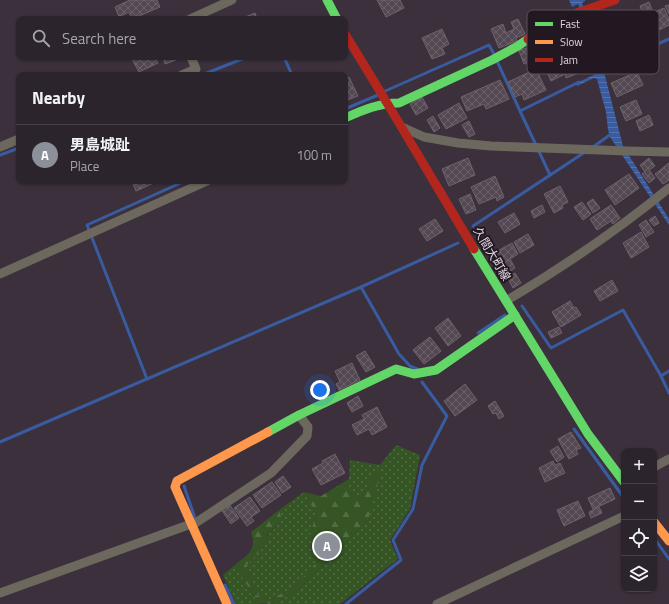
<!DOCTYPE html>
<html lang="en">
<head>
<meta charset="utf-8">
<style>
	:root { --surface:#2c242d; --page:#342c35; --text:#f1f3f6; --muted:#a6a4aa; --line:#484149; --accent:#8c9099 }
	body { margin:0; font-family:"Titillium Web","Noto Sans JP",sans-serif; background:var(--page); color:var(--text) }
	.controls { position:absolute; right:12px; bottom:12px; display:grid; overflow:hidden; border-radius:8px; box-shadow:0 1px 3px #0004 }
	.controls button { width:36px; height:36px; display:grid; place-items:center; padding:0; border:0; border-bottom:1px solid var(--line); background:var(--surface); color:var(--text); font:20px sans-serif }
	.you { position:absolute; left:320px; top:390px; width:14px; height:14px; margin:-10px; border:3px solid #fff; border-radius:50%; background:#1a73e8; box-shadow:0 0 0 6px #1a73e833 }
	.badge { display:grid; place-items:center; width:26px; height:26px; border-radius:50%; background:var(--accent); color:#fff; font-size:13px; font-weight:700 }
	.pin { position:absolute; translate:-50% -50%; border:2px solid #fff; box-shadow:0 1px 4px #0006 }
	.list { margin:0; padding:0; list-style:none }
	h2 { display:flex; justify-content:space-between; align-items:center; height:52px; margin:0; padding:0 16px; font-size:17px }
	h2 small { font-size:13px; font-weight:400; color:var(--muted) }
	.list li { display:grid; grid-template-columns:26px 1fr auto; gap:12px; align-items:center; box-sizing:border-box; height:60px; padding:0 16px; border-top:1px solid var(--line) }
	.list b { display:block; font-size:15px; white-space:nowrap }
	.list p { margin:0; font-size:13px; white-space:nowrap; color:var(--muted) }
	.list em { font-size:13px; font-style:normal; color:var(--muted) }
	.icon { flex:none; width:22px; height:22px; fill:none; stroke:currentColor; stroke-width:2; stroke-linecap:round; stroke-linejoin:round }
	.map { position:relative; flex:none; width:669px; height:604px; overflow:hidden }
	.search { position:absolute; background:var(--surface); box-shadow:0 1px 3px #0004; left:16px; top:16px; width:332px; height:44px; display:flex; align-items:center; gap:10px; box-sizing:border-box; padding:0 14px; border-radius:8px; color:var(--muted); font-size:15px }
	.panel { position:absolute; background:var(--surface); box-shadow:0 1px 3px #0004; left:16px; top:72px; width:332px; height:112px; border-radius:8px }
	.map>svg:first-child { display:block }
	.grass { fill:url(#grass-dots) }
	.forest { fill:url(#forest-firs) }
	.water { fill:url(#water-rules) }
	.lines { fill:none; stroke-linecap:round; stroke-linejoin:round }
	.stream { stroke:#395ca0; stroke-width:3 }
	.building { fill:url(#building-cross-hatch); stroke:#6e636b }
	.street { stroke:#6d685e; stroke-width:9 }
	.fast { stroke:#63d668; stroke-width:9 }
	.slow { stroke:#ff974d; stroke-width:9 }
	.jam { stroke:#b3261e; stroke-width:9 }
	.labels { text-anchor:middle; stroke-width:4; stroke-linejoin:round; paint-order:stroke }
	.street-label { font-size:12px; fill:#e1d4e1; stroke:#211821 }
	.key { fill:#211821; stroke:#5b505b; stroke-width:1 }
	.key-label { font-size:11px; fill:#e1d4e1 }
</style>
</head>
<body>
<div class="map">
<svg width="669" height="604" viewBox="0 0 669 604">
	<defs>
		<pattern id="grass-dots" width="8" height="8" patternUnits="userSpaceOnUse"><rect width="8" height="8" fill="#355525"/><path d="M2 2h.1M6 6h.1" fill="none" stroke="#526d44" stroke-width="1.8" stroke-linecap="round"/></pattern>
		<pattern id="forest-firs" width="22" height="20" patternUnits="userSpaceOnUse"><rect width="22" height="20" fill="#355525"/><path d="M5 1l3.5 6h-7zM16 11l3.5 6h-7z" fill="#526d44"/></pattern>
		<pattern id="water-rules" width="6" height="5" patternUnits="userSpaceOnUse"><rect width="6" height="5" fill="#395ca0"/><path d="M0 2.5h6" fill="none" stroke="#5572ad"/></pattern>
		<pattern id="building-cross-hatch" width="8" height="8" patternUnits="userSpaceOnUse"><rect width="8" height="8" fill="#544952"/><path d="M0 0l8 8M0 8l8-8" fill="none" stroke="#6c626b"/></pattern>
	</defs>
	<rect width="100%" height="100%" fill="#3b303c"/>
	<g class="grass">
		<path d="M396 445 420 455 410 509 390 540 398 559 340 604H272L297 591 368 520 376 471 361 498 349 492V479L350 460 380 465Z"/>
		<path d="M304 492 316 513 310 537 326 553 293 588 269 600 256 595 247 565 266 544 267 536 282 520 279 510Z"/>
		<path d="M235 565 258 603 266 604H236L223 575Z"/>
	</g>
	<path class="forest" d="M376 471 381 472 368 520 297 591 272 604 258 603 235 565C248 554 257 551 251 532L279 510 282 520 267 535 266 544 247 565 256 595 269 600 293 588 325 553 310 537 316 513 304 492 321 496 349 479V492L361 498Z"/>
	<path class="water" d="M569 0H585V1L582 3 587 16 589 15 591 22H593L605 66 619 60 620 62 606 67 604 72 623 146 669 219V225L610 137 608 130 606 112 597 79 594 78 577 86 576 83 594 75 596 73 579 19 583 18 578 4 572 7Z"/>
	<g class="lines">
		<g class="stream">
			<path d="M284 57 292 75"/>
			<path d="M497 61 520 111 579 82"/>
			<path d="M616 62 669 39"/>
			<path d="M202 75 247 57"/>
			<path d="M383 92 489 45 495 56"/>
			<path d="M345 109 378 95"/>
			<path d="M520 111 550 175"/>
			<path d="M593 147 611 134"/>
			<path d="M0 155 19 148"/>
			<path d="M473 226 585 152"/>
			<path d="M361 287 399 354 410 366 417 369"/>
			<path d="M522 306 551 348 623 310 661 376 669 371"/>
			<path d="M478 333 505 315"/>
			<path d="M661 376 669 393"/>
			<path d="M147 379 87 225 185 181"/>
			<path d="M574 429 624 498"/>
			<path d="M0 442 361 287 458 243"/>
			<path d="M184 486 195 518"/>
			<path d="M654 538 669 559"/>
			<path d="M225 585 234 604"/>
			<path d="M346 604 401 560 393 540 413 509 422 465 447 416 422 382"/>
		</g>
	</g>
	<g class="building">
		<path d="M130 0H157L160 7 132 19 129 12 119 17 115 7Z"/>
		<path d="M377 0H400L404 8 386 17Z"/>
		<path d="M649 2 652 10 643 14 640 6Z"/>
		<path d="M669 5V14L665 6Z"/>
		<path d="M664 8 669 19V25L659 30 657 25 652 28 647 15Z"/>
		<path d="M255 13 257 19H240Z"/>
		<path d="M518 19 525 34 516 38 517 41 499 48 491 29 503 24 506 33 514 29 511 22Z"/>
		<path d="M442 29 449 44 442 48 445 54 432 59 422 38Z"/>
		<path d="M533 45 538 58 524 64 519 51Z"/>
		<path d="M579 48 588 69 566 78 565 74 551 81 543 63Z"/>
		<path d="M131 57H155L158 63 139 72Z"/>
		<path d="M163 57H184L165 64Z"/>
		<path d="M536 69 546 90 524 100 522 94 515 97 508 82Z"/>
		<path d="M637 72 643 85 617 97 611 83Z"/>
		<path d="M349 77 358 96 345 101V79Z"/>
		<path d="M500 80 509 99 486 109 484 104 467 111 461 97Z"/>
		<path d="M422 97 428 108 416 115 410 104Z"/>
		<path d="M636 100 642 114 626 121 620 107Z"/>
		<path d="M459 103 467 118 446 129 438 115Z"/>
		<path d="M649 115 653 125 640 131 636 121Z"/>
		<path d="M433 116 440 128 434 132 427 120Z"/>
		<path d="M469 121 475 134 469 137 462 125Z"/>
		<path d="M468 158 475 175 449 186 442 169Z"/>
		<path d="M649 158 655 166 649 170 655 178 649 183 642 174 645 172 640 165Z"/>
		<path d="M669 163V180L663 184 655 174Z"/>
		<path d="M629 174 639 188 615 205 605 190Z"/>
		<path d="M495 176 504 197 497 201 496 197 479 204 471 187Z"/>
		<path d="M132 181H158L136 191Z"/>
		<path d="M560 186 568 202 562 205 563 208 554 213 544 194Z"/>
		<path d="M470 194 476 210 466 214 459 199Z"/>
		<path d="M593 199 600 208 593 213 587 203Z"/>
		<path d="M582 202 591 214 583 220 574 207Z"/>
		<path d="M542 205 545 212 534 218 531 211Z"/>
		<path d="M611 205 620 218 613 224 611 221 597 230 590 219Z"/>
		<path d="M514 213 520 224 505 233 498 222Z"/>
		<path d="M655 216 659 223 654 226 649 220Z"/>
		<path d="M435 219 443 231 427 241 419 229Z"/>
		<path d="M646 220 654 232 646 237 639 225Z"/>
		<path d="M641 232 649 247 631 258 623 243Z"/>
		<path d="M528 234 534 245 520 253 514 242Z"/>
		<path d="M512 243 518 254 510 259 515 268 504 275 492 254Z"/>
		<path d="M515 273 521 283 513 288 507 277Z"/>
		<path d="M612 280 618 291 600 301 594 291Z"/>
		<path d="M570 301 574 308 576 307 581 315 561 327 552 312Z"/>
		<path d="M448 318 461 336 448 346 435 328Z"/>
		<path d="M559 327 562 333 551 338 548 332Z"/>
		<path d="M430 337 441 351 424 364 413 350Z"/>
		<path d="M365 351 375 367 366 372 356 356Z"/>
		<path d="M352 363 360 380 339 390 336 384 340 382 335 371Z"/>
		<path d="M465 384 477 400 455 416 444 401Z"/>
		<path d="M358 396 363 406 352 412 347 403Z"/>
		<path d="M495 401 504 416 499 419 496 413 493 414 488 406Z"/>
		<path d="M377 407 387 427 372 435 369 429 357 435 352 425 364 419 362 415Z"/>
		<path d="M571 432 581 448 576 450 578 454 569 459 558 439Z"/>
		<path d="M558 446 564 457 557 462 550 451Z"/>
		<path d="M335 454 345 473 321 485 312 469 323 463 322 461Z"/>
		<path d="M553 461 555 465 560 463 565 473 545 482 539 468Z"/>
		<path d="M283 476 291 487 282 493 275 482Z"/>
		<path d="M272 482 281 495 262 508 253 495Z"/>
		<path d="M610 488 615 499 593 509 588 498Z"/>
		<path d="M250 497 260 511 251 517 254 521 247 526 234 508Z"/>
		<path d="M578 501 585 516 564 526 557 510Z"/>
		<path d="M229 504 239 518 231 524 221 509Z"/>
		<path d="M599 507 602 513 591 518 589 512Z"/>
	</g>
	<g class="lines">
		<g class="street">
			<path d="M190 19 232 0"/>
			<path d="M182 75 196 69 191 57"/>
			<path d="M402 127 424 137 458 143 491 146 627 151 669 152"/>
			<path d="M0 147 19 139"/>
			<path d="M0 274 207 181"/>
			<path d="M506 301C563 267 618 230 669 188"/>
			<path d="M654 467 669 459"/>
			<path d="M194 524 271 473 307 436 308 427 299 415"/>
			<path d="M0 593 191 524"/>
			<path d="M437 604 624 516"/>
		</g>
		<g class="fast">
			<path d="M327 0 337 19"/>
			<path d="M345 118C363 110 379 103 399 103L492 60 518 46 528 39"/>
			<path d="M474 249 588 434 624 482"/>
			<path d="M268 432 299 415 396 369 414 374 436 370 515 315"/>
		</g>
		<g class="slow">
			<path d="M654 522 669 541"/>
			<path d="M227 604 175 487 177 481 268 432"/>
		</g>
		<g class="jam">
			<path d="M345 34C389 105 431 177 474 249"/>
			<path d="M528 39 553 21 615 0"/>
		</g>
	</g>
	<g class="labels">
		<g class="street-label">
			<text transform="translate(492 254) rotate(59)" y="4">久間大町線</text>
		</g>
	</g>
	<rect x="527" y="10" width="132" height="64" rx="6" class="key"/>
	<rect x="535" y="22" width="18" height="4" fill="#63d668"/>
	<rect x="535" y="40" width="18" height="4" fill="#ff974d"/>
	<rect x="535" y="58" width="18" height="4" fill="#b3261e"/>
	<g class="key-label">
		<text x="560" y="28">Fast</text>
		<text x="560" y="46">Slow</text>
		<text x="560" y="64">Jam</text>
	</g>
</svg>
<div class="controls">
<button>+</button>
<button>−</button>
<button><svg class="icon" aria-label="locate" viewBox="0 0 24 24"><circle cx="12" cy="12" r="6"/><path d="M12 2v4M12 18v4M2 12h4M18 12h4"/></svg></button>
<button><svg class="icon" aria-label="layers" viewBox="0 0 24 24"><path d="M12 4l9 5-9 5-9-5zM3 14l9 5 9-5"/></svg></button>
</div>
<div class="you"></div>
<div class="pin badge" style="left:327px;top:546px">A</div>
<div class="search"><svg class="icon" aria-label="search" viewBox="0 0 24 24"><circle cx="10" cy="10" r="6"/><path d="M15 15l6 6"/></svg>Search here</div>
<section class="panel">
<h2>Nearby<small></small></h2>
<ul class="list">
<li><span class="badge">A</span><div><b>男島城趾</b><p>Place</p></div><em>100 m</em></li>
</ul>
</section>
</div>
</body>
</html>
